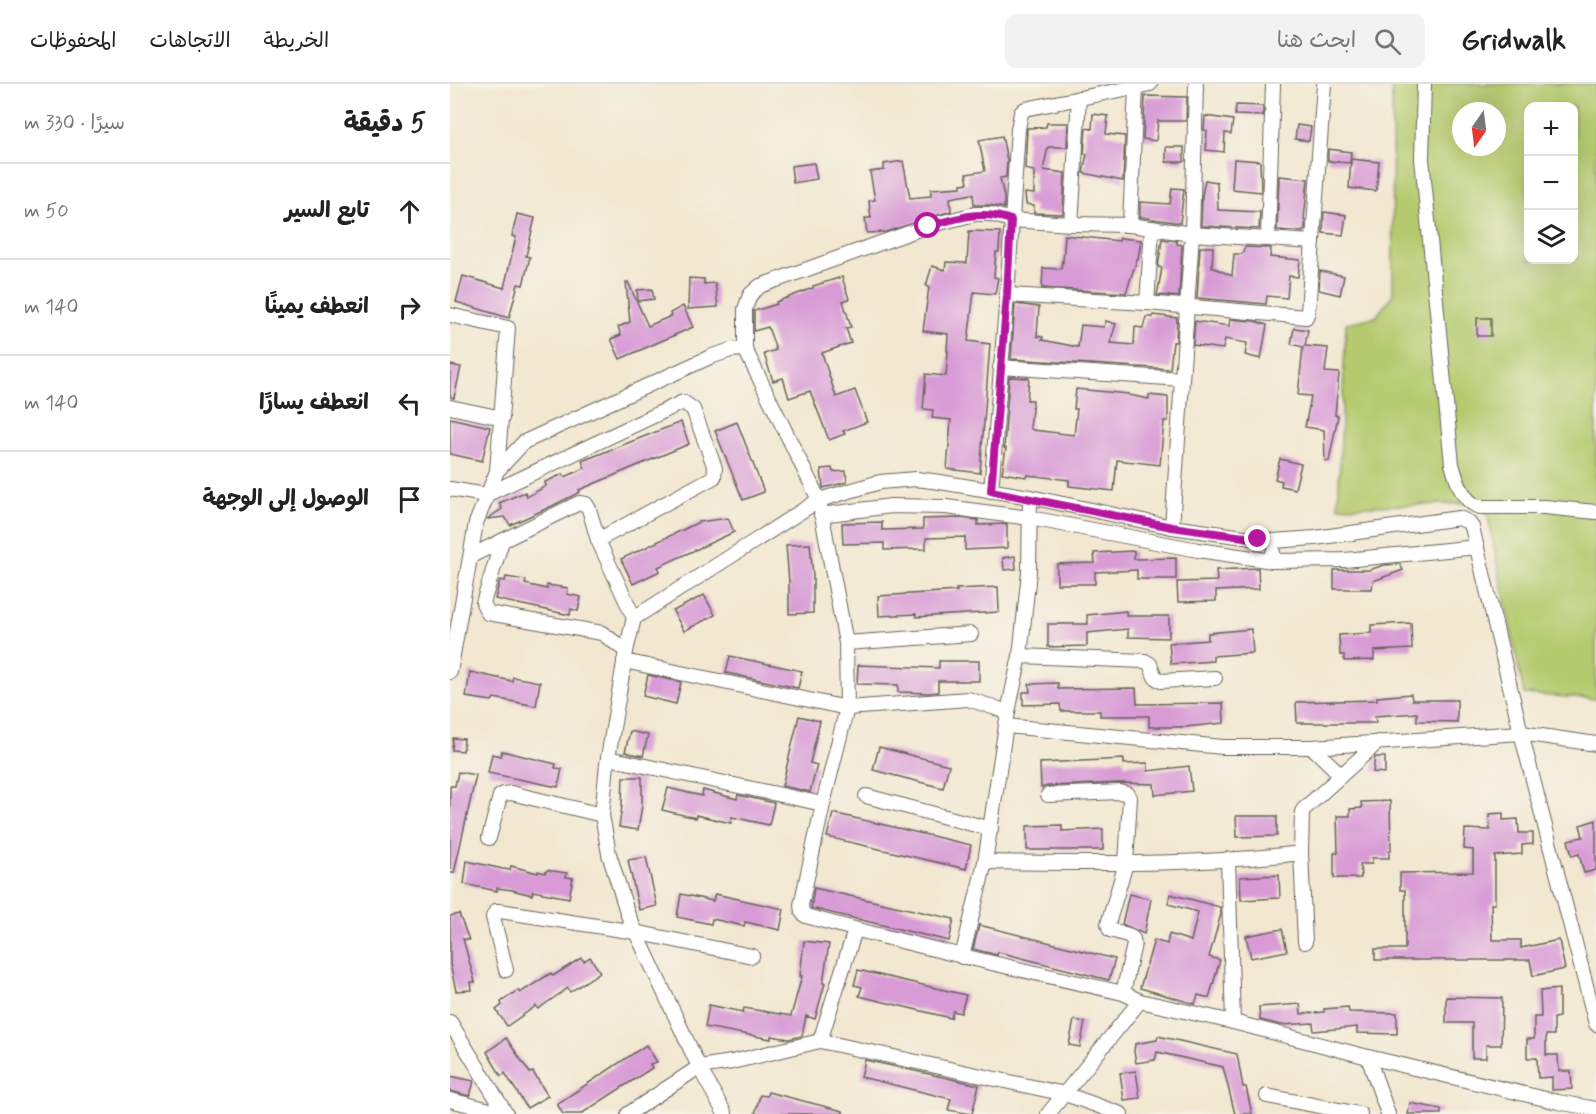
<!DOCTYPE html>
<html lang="ar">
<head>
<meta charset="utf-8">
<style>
	:root { --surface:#fff; --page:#f2f2f2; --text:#222; --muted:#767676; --line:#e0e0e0 }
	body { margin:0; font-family:Mynerve,"Playpen Sans Arabic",sans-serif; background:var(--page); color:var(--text); direction:rtl }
	.controls { position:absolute; right:18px; top:18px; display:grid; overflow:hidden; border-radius:12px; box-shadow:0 6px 24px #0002 }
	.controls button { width:54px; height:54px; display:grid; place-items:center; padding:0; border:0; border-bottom:2px solid var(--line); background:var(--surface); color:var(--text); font:30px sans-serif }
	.compass { position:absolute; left:1002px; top:18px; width:54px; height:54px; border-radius:50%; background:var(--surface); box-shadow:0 6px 24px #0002; rotate:194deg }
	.stop { position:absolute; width:18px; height:18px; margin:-14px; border:4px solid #b5179e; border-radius:50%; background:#fff }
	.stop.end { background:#b5179e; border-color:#fff; box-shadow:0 2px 6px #0008 }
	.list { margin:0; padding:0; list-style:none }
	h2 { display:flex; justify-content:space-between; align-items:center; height:78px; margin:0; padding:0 24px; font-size:26px }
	h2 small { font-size:20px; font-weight:400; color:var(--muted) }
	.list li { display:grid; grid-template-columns:39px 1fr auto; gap:18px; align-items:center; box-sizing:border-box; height:96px; padding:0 24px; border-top:2px solid var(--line) }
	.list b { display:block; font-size:22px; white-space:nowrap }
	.list em { font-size:20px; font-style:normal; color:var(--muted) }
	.icon { flex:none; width:33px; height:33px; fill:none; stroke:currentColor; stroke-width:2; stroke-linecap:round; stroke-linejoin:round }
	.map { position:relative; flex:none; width:1146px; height:1030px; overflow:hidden; direction:ltr }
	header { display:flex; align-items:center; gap:36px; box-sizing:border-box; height:84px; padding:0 30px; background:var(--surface); border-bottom:2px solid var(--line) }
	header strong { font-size:28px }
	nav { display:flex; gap:33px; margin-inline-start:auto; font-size:21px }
	.search { width:420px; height:54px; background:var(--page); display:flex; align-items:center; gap:15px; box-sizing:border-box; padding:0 21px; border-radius:12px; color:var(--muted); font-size:22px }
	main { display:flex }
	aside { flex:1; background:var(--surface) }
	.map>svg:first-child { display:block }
	.green { fill:#b5ca6e; stroke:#687345; stroke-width:1.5; fill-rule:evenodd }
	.building { fill:#d89bd6 }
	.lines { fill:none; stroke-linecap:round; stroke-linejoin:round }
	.minor-casing { stroke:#67635b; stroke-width:16 }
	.minor { stroke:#fff; stroke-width:14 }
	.route { stroke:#b5179e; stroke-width:8 }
</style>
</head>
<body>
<header>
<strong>Gridwalk</strong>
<div class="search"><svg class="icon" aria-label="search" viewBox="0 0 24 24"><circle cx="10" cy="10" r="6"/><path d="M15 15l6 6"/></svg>ابحث هنا</div>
<nav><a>الخريطة</a><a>الاتجاهات</a><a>المحفوظات</a></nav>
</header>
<main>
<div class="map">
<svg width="1146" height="1030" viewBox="0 0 1146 1030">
	<rect width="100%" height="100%" fill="#f7f3e8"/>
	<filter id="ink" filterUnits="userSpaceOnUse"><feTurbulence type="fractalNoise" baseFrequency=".0167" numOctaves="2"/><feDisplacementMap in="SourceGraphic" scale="12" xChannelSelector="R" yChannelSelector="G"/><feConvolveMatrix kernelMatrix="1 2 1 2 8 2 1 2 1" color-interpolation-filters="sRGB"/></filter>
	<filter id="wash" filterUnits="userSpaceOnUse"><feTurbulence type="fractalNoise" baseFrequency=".008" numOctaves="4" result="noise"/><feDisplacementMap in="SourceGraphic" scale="24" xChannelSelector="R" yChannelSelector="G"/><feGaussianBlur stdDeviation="1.35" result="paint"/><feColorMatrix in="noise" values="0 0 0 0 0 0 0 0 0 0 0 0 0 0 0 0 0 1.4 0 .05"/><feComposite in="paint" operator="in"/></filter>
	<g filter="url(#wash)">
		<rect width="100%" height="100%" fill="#f2e7d0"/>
		<path class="green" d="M942 0H1146V615L1074 610 1035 419 888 423 896 239 926 233 943 210ZM1078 22H1124V176H1078ZM1011 27H1047V63H1011Z"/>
		<g id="blocks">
			<g class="building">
				<path d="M695 12 737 13 736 37H708L706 57 693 55Z"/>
				<path d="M786 21 813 22V32L785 31Z"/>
				<path d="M643 30 658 32 656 50 675 52 673 97 633 89 637 70H634L636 44 642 45Z"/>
				<path d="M755 32 783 36 781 50 775 49 774 68 756 66 757 47 754 46Z"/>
				<path d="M597 39H618L617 63H598L593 86 615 89 613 130 584 129V122L576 120 575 109 584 110V87L575 85 577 44 596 43Z"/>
				<path d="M847 41 861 43 859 57 845 55Z"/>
				<path d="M552 52 557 76 556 93 550 94 554 113V124L540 121H524L523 110 500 114 501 127 436 148 417 149 415 134H421L419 117 425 116 420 88 434 86V80L453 77 460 114 481 112V105L511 103V100L518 99 516 90 535 87 529 56Z"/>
				<rect x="716" y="63" width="18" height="15"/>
				<path d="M878 65 901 68 900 79 878 77Z"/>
				<path d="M784 75 810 77 811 108 782 105Z"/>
				<path d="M901 75 929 78 926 107 899 104Z"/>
				<path d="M364 79 367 95 343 99 341 82Z"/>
				<path d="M829 92 858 95 854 136H855V146H853V148L827 146Z"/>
				<path d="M755 96 767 98 768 126 810 128 809 145 751 142 752 111Z"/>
				<path d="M722 104 734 105 730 139 690 133V118L720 120Z"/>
				<path d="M874 128 896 131 893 151 873 149Z"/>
				<path d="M67 130 85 134 76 172 80 173 73 201 68 200 59 234 6 218 13 192 54 204 66 153 62 152Z"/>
				<path d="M519 147 550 148 549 168H546L544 193 548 194 545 210 524 208 518 257 540 260 530 389 497 385 501 336 482 334 483 326 473 325 476 290 496 292 498 267H497L498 250 473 247 479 203 476 202 482 182 495 186 496 178 517 179Z"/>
				<path d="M615 151 669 157 670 154 691 156 688 175H687L676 209 592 204 593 184 611 185 612 177 613 178Z"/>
				<path d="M712 155 727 157V160L732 161 729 213 707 211 712 184 708 183Z"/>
				<path d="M750 163H763L762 183 782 192 784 170H792L795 163 821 164 820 173 850 176 848 193 839 192 837 214 817 212 816 220 747 214Z"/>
				<path d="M870 187 894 192 890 211 869 206Z"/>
				<path d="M392 193 399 215 393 217 401 243 396 244 401 259 372 269 386 313 405 306 417 338 393 347 395 350 379 356 360 307 339 314 333 294 323 297 314 270 326 266 318 243 304 247V227L327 220 326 218 363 204V202Z"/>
				<path d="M239 194 254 195V200L265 199 268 223 238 225Z"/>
				<path d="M176 198H178L198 242 221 232 220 229 233 222 243 243 170 275 161 255 171 251 168 243 180 238Z"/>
				<path d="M202 205 204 215 188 217 187 206Z"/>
				<path d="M565 220 589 223 587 252 593 253 592 256 628 263 631 241 654 243 656 237 666 240 660 259 684 261 685 243 693 244 696 233H703V231L727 234 726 258H723L720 285 561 275Z"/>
				<rect x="1027" y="234" width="14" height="18"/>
				<path d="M780 235 804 237 817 241 811 275 795 271 797 259 775 255 773 265 743 261 745 237 779 242Z"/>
				<path d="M844 244 858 246 855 262 878 264 875 288 889 289 885 331 888 332 879 377H875L874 346 855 343 861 312 848 311 853 263 841 260Z"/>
				<path d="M0 281 11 283 4 314 0 313Z"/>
				<path d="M559 293 579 294 577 316H583L580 344 583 346 624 351 627 325H624L626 305 679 310V311L699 315V311L718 313V337H714L710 381 667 376 664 407 619 402V396L577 391 576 393 552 389 556 364H554Z"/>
				<path d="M0 334 40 343 32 377 0 370Z"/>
				<path d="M231 338 239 360 129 406 130 408 102 422 60 441 55 433 37 435 52 425 49 419 75 408 77 413 96 402 95 398 113 390 115 393 135 384 132 377Z"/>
				<path d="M287 338 314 408 293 416 265 347Z"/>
				<path d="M830 375 851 380 845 405 831 402 832 397 825 395Z"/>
				<path d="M382 384 383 388 396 387 397 398 373 404 371 385Z"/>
				<path d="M278 434 284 448 208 483 210 487 183 500 171 475 249 438Z"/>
				<path d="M510 434 528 436V441L557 440V464L515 466V453L476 454V465L434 466V459L393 460 392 439 432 438V446L473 445V435Z"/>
				<path d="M360 460 363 492V529L339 530V498L336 461Z"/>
				<path d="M684 467V475L726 474V495H687V486L645 488V500H607V480L645 479 644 469Z"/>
				<path d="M565 472 566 485 554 486 553 474Z"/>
				<path d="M950 480 953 486 923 497 922 505H884V486H919L934 481Z"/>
				<path d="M808 484 809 505 766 507V517L728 518 727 498 767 497 766 486Z"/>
				<path d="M56 493 76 496 75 500 97 505V501L118 504 117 510 131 513 128 527 121 525 120 531 45 515 50 496 55 497Z"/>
				<path d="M548 503 549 528 466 533V530L429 532 428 512 507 507 506 505Z"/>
				<path d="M254 511 265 531 234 547 223 527Z"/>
				<path d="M676 527V532H719V554L678 553V545L637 549V562L598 563V540H638L637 531Z"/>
				<path d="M961 539 962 565 924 567V576L894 577V571H890L889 551 921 549V541Z"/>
				<path d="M801 545 803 569 763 572V577L721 580 719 559 758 556V549Z"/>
				<path d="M280 572 352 587 348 604 276 589Z"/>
				<path d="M489 577H529V597H488V608L479 609 448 608V601L407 600 408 581 489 584Z"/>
				<path d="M20 588 62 597 63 593 90 598 86 622 44 614 42 617 16 613Z"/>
				<path d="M198 591 231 598 226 620 193 612Z"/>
				<path d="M608 599V605L686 604 687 620 773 619 774 639 735 643H699V632H650V627H611L610 620 573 621V608H580L579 600Z"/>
				<path d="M961 610 962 616H1007V638L967 637V629L925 632 926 639H847L846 618 927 616V613Z"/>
				<path d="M349 632 370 637 360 679 367 681 360 708 332 702Z"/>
				<path d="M180 647 198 651 193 672 175 668Z"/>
				<path d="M3 654 14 655 13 667 2 666Z"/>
				<path d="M429 663 499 681 493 704 423 686Z"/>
				<path d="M52 667 106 680 105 684 112 685 108 703 38 689 42 670 51 672Z"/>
				<path d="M925 673H935V689L923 688Z"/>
				<path d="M674 675V680L698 679V687L739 682 742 707 705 711 704 700 670 699 598 702 591 704 590 679Z"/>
				<path d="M8 688 26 691 4 789H0V702H5Z"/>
				<path d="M173 693H192V721L188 746 169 743 172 722Z"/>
				<path d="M218 704 252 712 253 706 287 715 288 711 324 719 319 741 282 733 281 739 246 731V734L212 726Z"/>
				<path d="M940 717 941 767H939V774H922V780H910L911 794H884V769H888L887 732H900V725L912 724 911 718Z"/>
				<path d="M383 729 521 761 516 785 377 753Z"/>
				<path d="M1053 729V736L1068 735 1069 749H1083V760L1072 761V770L1045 772V820H1041L1042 856H1071V864L1109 856 1115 885 1083 892 1080 876H925V865H955V806H950V789L1023 788V766L1014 765 1015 745 1040 746 1039 730Z"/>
				<path d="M786 732H827V752L787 753Z"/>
				<path d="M1146 736V786L1134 789 1129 770 1122 772 1118 756 1133 753 1130 741Z"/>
				<path d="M612 741V747L653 745V766H577V742Z"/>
				<path d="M196 773 207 822 189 826 178 776Z"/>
				<path d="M17 777 53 785 60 786 61 782 88 789V787L95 789 97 786 117 789 116 793 123 794 119 814 83 807 82 811 62 806 47 804V807L14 800Z"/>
				<path d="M829 791 830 814 791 816 790 793Z"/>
				<path d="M364 804 504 835 499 857 361 824Z"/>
				<path d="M231 810 263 817 265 810 334 825 330 846 295 838 294 842 262 835 261 840 227 833Z"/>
				<path d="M679 810 701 815 694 850 672 840Z"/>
				<path d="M720 810 770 823 771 830 759 873 770 876 759 914 748 911 745 920 690 904 704 856 717 860 719 850 741 857 748 828 718 820Z"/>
				<path d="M9 830 19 856 13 855 25 898H21L22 906 6 907 0 880V832Z"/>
				<path d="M529 841 665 875 659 896 548 868 547 871 523 865Z"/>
				<path d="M832 845 837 867 801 874 796 852Z"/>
				<path d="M354 857 379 860 373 899H375L365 935 356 932 352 952 339 955 321 952V955L255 943 259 921 293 928 294 924 341 932 352 892H350Z"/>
				<path d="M140 873 150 888 120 908 118 904 88 925 86 922 57 942 46 926 52 921 51 918 68 906 70 909 101 889 103 892 131 874 134 877Z"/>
				<path d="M408 886 516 911 511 929 503 927 501 934 409 912 412 903 404 901Z"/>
				<path d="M1109 905V933L1104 934V951H1096V971H1108L1109 987H1121L1122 1005 1102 1006V993L1088 994 1087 974H1077V955H1084V933H1091L1090 907Z"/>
				<path d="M996 913 1052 914 1051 961H1036V974H1022V939H996Z"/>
				<path d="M850 920 851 930 874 928V925L898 923 899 928 947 929V950L907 949V943L864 947 863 939 831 941 810 936 809 923Z"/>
				<path d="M624 936 635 938 630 963 619 961Z"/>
				<path d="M708 952 787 970 793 1003H796L802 1030H785L773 983 707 968 705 976 686 979 684 967 685 960 707 956Z"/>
				<path d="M56 954 80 989 83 988 98 1012 77 1024 55 989 51 992 37 968Z"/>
				<path d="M196 961 207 978 200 980 202 984 131 1030H113L107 1020Z"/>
				<path d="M415 976 529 1001 522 1030 498 1026 501 1015 411 993Z"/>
				<path d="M686 987 690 1014 674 1016 670 989Z"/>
				<path d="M0 992 24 997 20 1012 0 1007Z"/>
				<path d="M318 1008 393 1027V1030H305L310 1011 317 1012Z"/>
				<path d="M960 1019 991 1025V1030H958Z"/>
			</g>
		</g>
	</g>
	<g filter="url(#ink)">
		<use href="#blocks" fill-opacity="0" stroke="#67635b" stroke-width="1.5"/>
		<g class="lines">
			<g class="minor-casing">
				<g id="minor">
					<path d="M974 0 972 75 1002 380C1006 395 1013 419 1030 423H1094L1146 428"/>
					<path d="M621 140 629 14"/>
					<path d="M680 141 686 3"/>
					<path d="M818 155 823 0"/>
					<path d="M863 158 742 150 680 141 621 140 561 136 540 130H525L478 142 310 202 300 211 295 225V265L369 416 396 559 397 624 373 720 351 821 352 828 356 832C461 861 567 885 673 909L690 917 783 938 918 973 1108 1018 1146 1025"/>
					<path d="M557 211 697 219 856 233 858 228 874 0"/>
					<path d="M697 219 702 144"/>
					<path d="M0 231 58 244 47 387"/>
					<path d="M550 283 732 295"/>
					<path d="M0 323 52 334"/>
					<path d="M0 405 36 411 233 318 243 325 265 384 264 393 148 456"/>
					<path d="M541 407 557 211 568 45 571 29 575 25 700 0"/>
					<path d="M371 431 441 422 496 423 580 434 748 466 823 477"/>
					<path d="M722 443 742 150 746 0"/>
					<path d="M52 457 33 519 38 529 152 549 176 567"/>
					<path d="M823 468V477L895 476 1027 463"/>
					<path d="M21 472 129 419 136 420 139 425 148 456 184 534"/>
					<path d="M396 559 521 550"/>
					<path d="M570 572 695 577 700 580 705 593 711 597 765 594"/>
					<path d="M174 577 397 624 518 615 558 628"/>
					<path d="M0 588 26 439 47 387 74 358 260 273 281 266 295 265"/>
					<path d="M556 642 773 663H862L1071 649 1146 660"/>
					<path d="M862 663 891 691"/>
					<path d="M158 674 373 720"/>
					<path d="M598 711 670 708 678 710 680 714 676 779 658 840 660 846 678 851 683 855 684 860 673 909"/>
					<path d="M416 712 541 745"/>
					<path d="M39 754 50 712 54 710 61 709 152 731"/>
					<path d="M851 769 855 858"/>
					<path d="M778 775 783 938"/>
					<path d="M535 778C640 779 747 782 851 769L852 728 854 725 928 658"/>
					<path d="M512 873 535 778 558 628 570 572 579 488 580 413"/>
					<path d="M56 886 43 833 46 827H50L185 848 302 872"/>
					<path d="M0 938 56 1030"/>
					<path d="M370 957 405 846"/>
					<path d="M918 973 938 1030"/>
					<path d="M817 1012 910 1030"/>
					<path d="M0 1016 56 1030"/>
					<path d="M178 1030 249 983 282 978 370 957 615 1010 671 1030"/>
					<path d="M275 1030 249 983 178 831 159 770 152 731 157 680 176 567 184 534 369 416 430 398 466 395 490 398 580 413 722 443 823 457 865 454 1009 434 1018 438 1022 443 1071 649 1146 940"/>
					<path d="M598 1030 690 917"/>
				</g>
			</g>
			<use href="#minor" class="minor"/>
		</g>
	</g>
	<g class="lines" filter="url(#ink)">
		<path class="route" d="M478 142C509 134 530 125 561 136L557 211 541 407 722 443 808 455"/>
	</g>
</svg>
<div class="controls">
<button>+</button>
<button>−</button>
<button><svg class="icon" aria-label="layers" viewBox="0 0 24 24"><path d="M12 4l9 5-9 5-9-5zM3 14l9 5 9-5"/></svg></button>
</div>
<svg class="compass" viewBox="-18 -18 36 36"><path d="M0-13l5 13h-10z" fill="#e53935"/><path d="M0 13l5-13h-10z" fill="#767676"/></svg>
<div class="stop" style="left:478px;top:142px"></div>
<div class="stop end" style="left:808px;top:455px"></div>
</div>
<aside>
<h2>5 دقيقة<small>سيرًا · 330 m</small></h2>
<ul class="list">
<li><svg class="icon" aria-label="ahead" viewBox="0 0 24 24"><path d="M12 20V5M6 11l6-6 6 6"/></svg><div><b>تابع السير</b></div><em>50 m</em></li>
<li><svg class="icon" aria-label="right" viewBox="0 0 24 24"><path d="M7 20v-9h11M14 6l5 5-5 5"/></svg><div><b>انعطف يمينًا</b></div><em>140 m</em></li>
<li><svg class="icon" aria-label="left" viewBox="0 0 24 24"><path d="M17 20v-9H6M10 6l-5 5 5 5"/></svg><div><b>انعطف يسارًا</b></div><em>140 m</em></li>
<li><svg class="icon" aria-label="arrive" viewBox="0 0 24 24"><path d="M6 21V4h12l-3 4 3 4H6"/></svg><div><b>الوصول إلى الوجهة</b></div></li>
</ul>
</aside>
</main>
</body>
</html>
